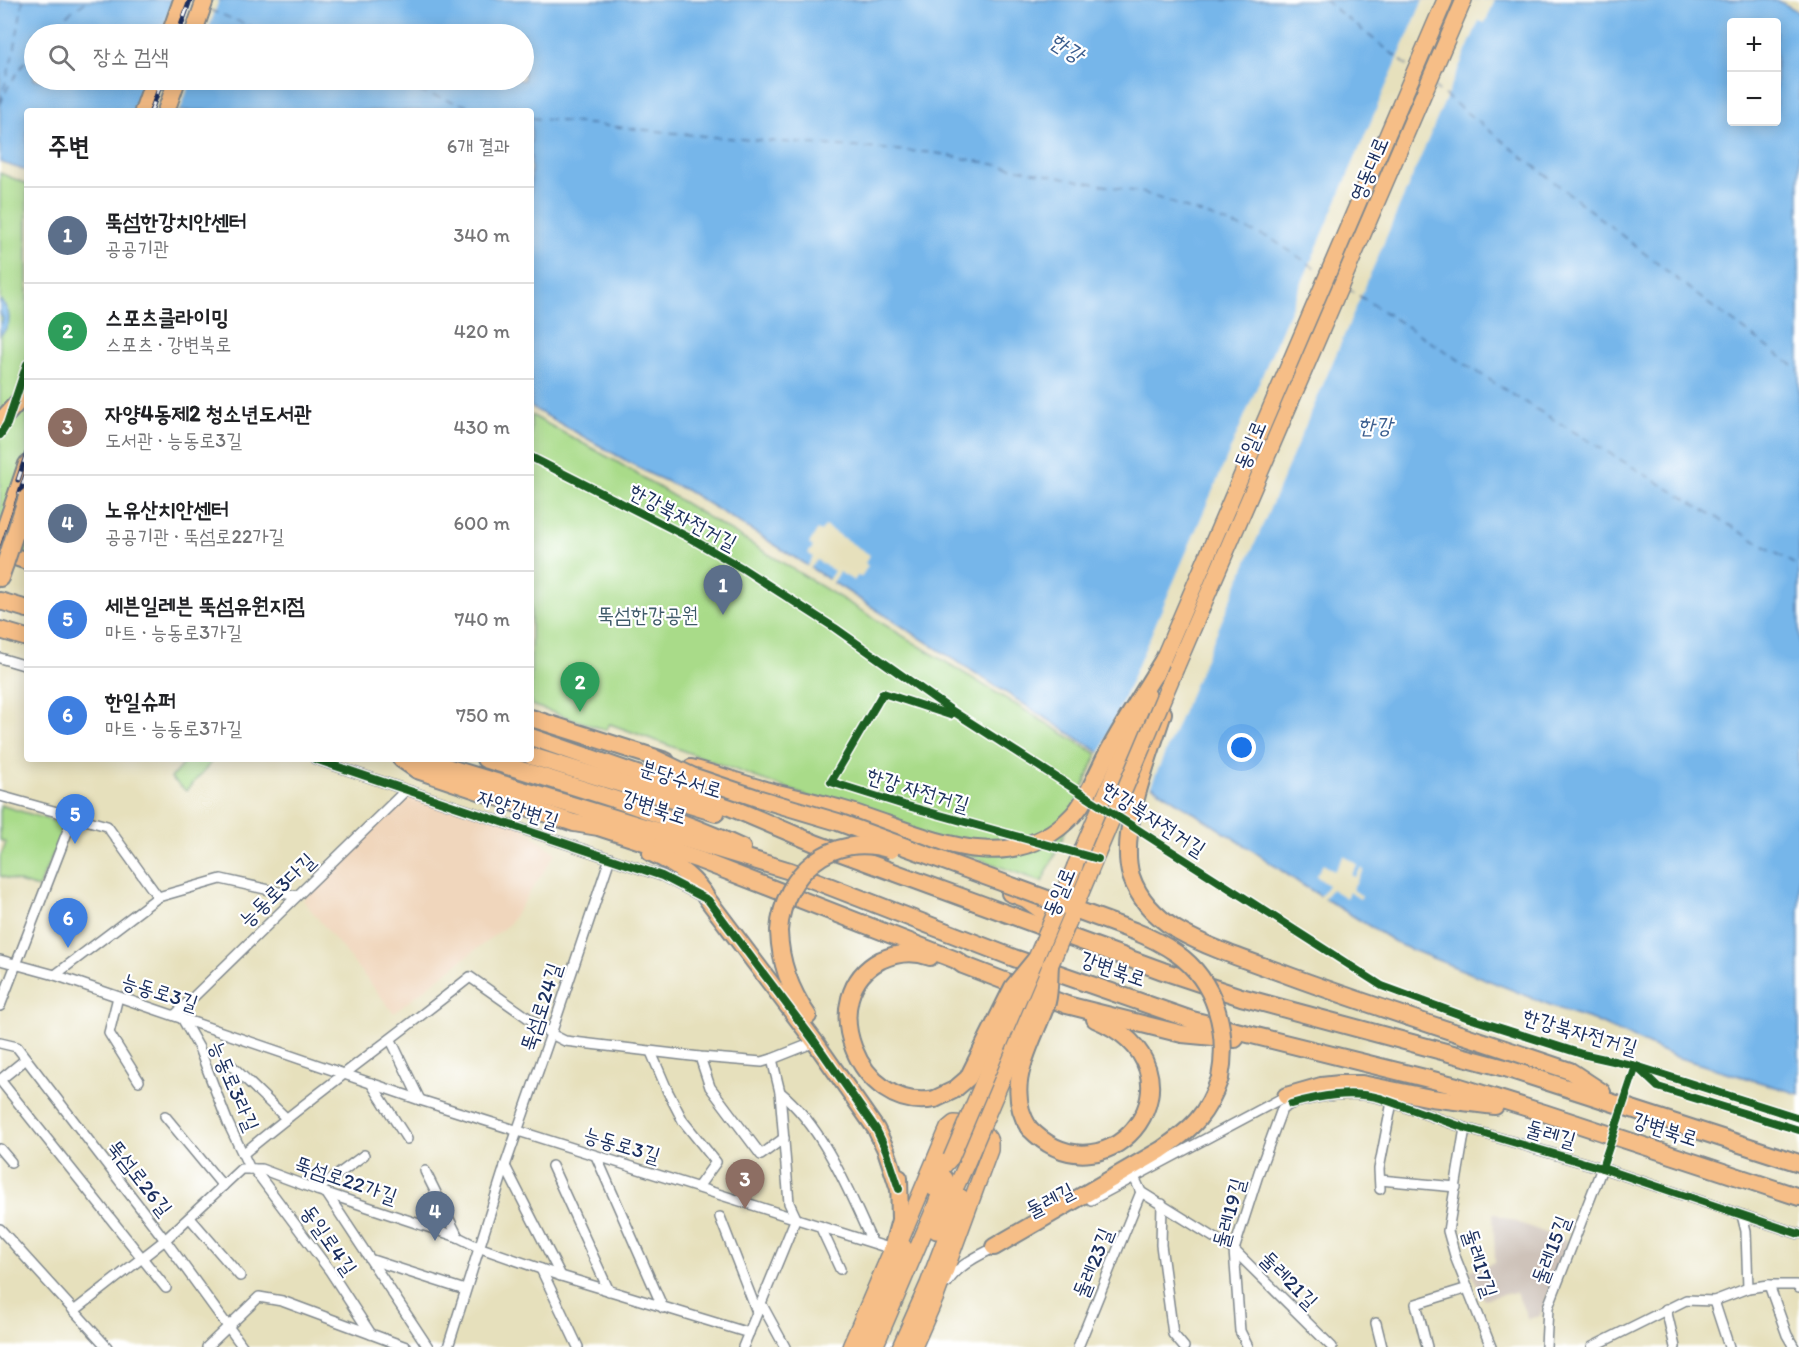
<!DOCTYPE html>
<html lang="ko">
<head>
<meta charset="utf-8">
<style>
	:root { --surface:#fff; --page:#f6f6f6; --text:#202124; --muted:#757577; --line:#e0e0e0; --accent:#2563eb }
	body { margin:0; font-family:Itim,"Poor Story",sans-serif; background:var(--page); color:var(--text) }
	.controls { position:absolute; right:18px; top:18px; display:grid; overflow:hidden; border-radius:6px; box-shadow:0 3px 15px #0003 }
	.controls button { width:54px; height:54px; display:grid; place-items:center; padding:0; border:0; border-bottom:2px solid var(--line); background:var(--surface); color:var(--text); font:30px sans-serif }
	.you { position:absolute; left:1242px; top:748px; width:21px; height:21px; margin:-15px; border:4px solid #fff; border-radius:50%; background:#1a73e8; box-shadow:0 0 0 9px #1a73e833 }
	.badge { display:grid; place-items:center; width:39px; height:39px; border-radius:50%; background:var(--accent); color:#fff; font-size:20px; font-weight:700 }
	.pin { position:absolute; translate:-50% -50px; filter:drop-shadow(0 2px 3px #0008) }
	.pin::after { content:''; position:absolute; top:32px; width:21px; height:18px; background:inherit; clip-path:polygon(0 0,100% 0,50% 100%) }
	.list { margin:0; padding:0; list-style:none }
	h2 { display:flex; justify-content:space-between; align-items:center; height:78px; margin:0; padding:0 24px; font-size:26px }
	h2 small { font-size:20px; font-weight:400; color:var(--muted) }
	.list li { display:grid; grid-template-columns:39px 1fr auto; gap:18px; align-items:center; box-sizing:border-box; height:96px; padding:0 24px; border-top:2px solid var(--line) }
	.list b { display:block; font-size:22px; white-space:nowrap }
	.list p { margin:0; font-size:20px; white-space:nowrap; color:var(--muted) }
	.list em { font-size:20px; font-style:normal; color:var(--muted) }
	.icon { flex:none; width:33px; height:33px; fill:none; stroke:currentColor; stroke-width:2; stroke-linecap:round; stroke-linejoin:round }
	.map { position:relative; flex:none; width:1799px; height:1347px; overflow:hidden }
	.search { position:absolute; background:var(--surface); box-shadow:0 3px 15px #0003; left:24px; top:24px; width:510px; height:66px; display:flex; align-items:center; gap:15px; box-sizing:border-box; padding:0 21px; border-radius:33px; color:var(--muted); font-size:22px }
	.panel { position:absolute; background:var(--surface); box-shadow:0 3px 15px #0003; left:24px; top:108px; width:510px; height:654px; border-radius:6px }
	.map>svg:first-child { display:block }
	.built { fill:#f0d6bc }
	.industrial { fill:#cec2b9 }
	.green { fill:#a9db89; stroke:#628574; stroke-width:1.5 }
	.water { fill:#76b6ea; stroke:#4872a4; stroke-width:1.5; fill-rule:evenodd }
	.pier { fill:#e6e0bc }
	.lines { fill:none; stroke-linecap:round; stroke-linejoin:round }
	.ferry { stroke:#3b5e8f; stroke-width:1.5; stroke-dasharray:8 6; stroke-linecap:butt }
	.street-casing { stroke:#80888d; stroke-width:12 }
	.primary-casing { stroke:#80888d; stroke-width:18 }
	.highway-casing { stroke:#80888d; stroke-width:20 }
	.street { stroke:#fff; stroke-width:9 }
	.primary { stroke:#f6be87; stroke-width:15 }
	.highway { stroke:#f6be87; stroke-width:16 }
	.rail-casing { stroke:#1b2f5e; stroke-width:5 }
	.rail { stroke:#fff; stroke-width:3; stroke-dasharray:9; stroke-linecap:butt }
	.primary-bridge-casing { stroke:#80888d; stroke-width:18; stroke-linecap:butt }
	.highway-bridge-casing { stroke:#80888d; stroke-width:20; stroke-linecap:butt }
	.primary-bridge { stroke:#f6be87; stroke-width:15 }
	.highway-bridge { stroke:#f6be87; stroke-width:16 }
	.cycleway-casing { stroke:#fff; stroke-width:11 }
	.cycleway { stroke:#1b5e20; stroke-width:8 }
	.labels { text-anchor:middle; stroke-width:4.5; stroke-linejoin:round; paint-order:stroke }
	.street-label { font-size:21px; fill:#1b2f5e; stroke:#fff }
	.park-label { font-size:21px; fill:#3e5a69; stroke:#fff }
	.water-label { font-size:22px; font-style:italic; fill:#3b5e8f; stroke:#fff }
</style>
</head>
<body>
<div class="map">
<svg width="1799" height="1347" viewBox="0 0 1799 1347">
	<rect width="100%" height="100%" fill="#fff"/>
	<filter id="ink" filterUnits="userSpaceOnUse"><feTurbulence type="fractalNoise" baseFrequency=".0167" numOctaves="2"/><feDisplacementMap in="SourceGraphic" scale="12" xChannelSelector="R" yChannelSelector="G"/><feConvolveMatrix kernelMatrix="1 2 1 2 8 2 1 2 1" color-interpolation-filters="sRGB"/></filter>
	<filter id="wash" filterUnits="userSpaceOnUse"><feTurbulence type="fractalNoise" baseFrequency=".008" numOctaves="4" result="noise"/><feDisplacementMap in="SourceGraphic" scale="24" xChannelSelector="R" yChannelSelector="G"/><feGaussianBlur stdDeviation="1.35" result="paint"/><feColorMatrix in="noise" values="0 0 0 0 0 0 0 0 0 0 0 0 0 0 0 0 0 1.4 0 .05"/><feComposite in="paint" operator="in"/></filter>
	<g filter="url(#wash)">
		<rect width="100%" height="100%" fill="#e6e0bc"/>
		<path class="built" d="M411 793 520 825 556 853 509 924 394 1013 303 900Z"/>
		<path class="industrial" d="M1493 1213 1567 1241 1540 1316 1528 1319 1516 1292 1483 1299 1470 1270 1495 1262Z"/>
		<g class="green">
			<path d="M0 173 27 184V558L0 548Z"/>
			<path d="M531 415 617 462 1097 754 1059 846 1042 882 610 724 605 730 531 705Z"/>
			<path d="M187 759H207L211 763 186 791 171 778Z"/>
			<path d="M0 805 66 825 38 888 0 876V857L6 843 0 840Z"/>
		</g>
		<g class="water">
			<path d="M0 0H1777L1799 12V1094L1673 1056 1593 1020 1565 1011 1400 945 1301 884 1249 848 764 538 686 490 650 474 531 407V111H27V171L0 162ZM1732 22H1776V122H1732ZM34 34H524V80H34Z"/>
			<path d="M0 300C11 310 13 325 0 335V326L3 319 0 313Z"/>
		</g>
		<g class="pier">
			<path d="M173 0H219L207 34H162Z"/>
			<path d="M1423 0H1495L1485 23 1479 21 1150 788 1099 756Z"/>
			<path d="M148 80H191L180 111H137Z"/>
			<path d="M825 526 870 555 865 563 868 566 861 577 858 575 854 581 839 572 831 584 827 582 834 571 817 560 809 570 806 568 813 557 808 553 813 547 809 544 817 530 821 532Z"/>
			<path d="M1344 856 1358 865 1351 875 1355 877 1361 868 1364 870 1352 889 1362 896 1360 899 1349 892 1346 898 1331 889 1323 900 1319 898 1328 885 1316 876 1323 864 1334 871Z"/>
		</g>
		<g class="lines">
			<g class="ferry">
				<path d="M1324 0 1408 66"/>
				<path d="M210 10 270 34"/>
				<path d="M46 34 72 11 89 0"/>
				<path d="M379 80 486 111"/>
				<path d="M1433 86 1706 302 1799 370"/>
				<path d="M0 103 15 47 23 0"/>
				<path d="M0 105 8 87 34 48"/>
				<path d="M531 118 714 137 935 153 1144 193 1270 238 1320 271"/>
				<path d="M1347 288 1521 400 1799 567"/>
			</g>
		</g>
	</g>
	<g filter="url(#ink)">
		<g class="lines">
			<g class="street-casing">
				<g id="street">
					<path d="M0 658 27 666"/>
					<path d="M315 759 662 876 702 897"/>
					<path d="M0 796 107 826 158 897 221 879 296 896"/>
					<path d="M0 960 55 975 420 1100 892 1249"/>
					<path d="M55 975 158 897"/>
					<path d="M118 997 109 1033 139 1081"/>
					<path d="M0 1006 73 817"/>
					<path d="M175 1015 405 791"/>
					<path d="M182 1018 199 1048 228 1123 250 1169"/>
					<path d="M391 1040 420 1100"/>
					<path d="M0 1043 17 1047 165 1240 243 1347"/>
					<path d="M651 1052 668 1092 683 1121 716 1162 698 1187"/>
					<path d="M700 1057 710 1087 761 1155 784 1138"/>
					<path d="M26 1059 0 1080 166 1288"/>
					<path d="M231 1065 286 1118"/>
					<path d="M371 1083 407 1139"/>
					<path d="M780 1092C824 1128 849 1192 872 1242"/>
					<path d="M1291 1104C1320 1096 1350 1090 1380 1098L1465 1128 1602 1168 1799 1234"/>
					<path d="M165 1116 223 1186"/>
					<path d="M1465 1128 1448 1231 1456 1259 1491 1347"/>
					<path d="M0 1149 11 1162"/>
					<path d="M243 1154C317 1092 395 1037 470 977L551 1034 565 1041 700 1057 762 1062 772 1059 815 1042"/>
					<path d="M596 1156 663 1308"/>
					<path d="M505 1166 561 1276"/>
					<path d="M552 1166 609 1291"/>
					<path d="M254 1169 330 1271 371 1334"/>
					<path d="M425 1171 458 1237"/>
					<path d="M1134 1177 1141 1192 1234 1250 1332 1347"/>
					<path d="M1380 1180 1456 1187"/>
					<path d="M1380 1189 1379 1169 1392 1102"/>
					<path d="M317 1190 364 1155"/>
					<path d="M327 1194 428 1347"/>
					<path d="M1091 1200 1286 1096 1291 1104 1282 1109 1259 1172 1234 1250 1240 1331 1248 1347"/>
					<path d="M1162 1204 1161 1245 1173 1334 1184 1347"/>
					<path d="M1742 1215 1746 1231 1748 1288"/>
					<path d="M720 1217 757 1312"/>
					<path d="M190 1218 240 1276"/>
					<path d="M820 1226 840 1269"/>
					<path d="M0 1229 107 1347"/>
					<path d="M372 1260 465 1290"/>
					<path d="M541 1269 578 1347"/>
					<path d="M947 1283C958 1265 979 1255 998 1246"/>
					<path d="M1769 1285 1787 1335 1794 1347"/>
					<path d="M1714 1301 1729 1347"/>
					<path d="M761 1303 785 1347"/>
					<path d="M1666 1309 1675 1347"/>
					<path d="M74 1311 165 1240 241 1169H261L317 1190 458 1237 478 1247 561 1276 749 1333"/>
					<path d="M1376 1323 1382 1347"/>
					<path d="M207 1347 259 1297 282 1301 406 1347"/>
					<path d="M448 1347 505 1166 551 1034 610 858"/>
					<path d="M743 1347 796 1218 789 1203 780 1092 772 1059"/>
					<path d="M1078 1347 1141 1192"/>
					<path d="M1427 1347 1416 1304 1468 1288"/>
					<path d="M1546 1347 1548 1307 1602 1168"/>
					<path d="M1592 1347 1686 1300 1714 1301 1748 1288 1769 1285H1796L1799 1288"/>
				</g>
			</g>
			<g class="primary-casing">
				<g id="primary">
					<path d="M1176 668 1464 0"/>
					<path d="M1157 673 1445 0"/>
					<path d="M1075 866 1148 695"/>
					<path d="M933 1188 943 1167 951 1158"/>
					<path d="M936 1231 966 1165"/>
					<path d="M850 1347 892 1249 900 1242 945 1135 948 1128 954 1123C963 1123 981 1129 987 1136 991 1140 990 1145 990 1150L936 1297 914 1347"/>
					<path d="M863 1347 904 1247"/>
					<path d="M875 1347 934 1209 945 1178"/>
					<path d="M900 1347 928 1284 961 1197"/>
				</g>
			</g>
			<g class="highway-casing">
				<g id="highway">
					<path d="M170 34 182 0"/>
					<path d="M193 34 205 0"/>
					<path d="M143 111 154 80"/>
					<path d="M166 111 177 80"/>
					<path d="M0 422 18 402 27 389"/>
					<path d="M0 543 27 464"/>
					<path d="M0 552 27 561"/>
					<path d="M0 578 5 564"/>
					<path d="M0 601 27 609"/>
					<path d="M0 630 27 638"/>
					<path d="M1163 713C1149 758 1118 831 1131 876 1139 900 1156 917 1177 930 1212 950 1253 962 1290 976 1383 1010 1477 1039 1570 1071L1602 1092"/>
					<path d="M531 718 666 761"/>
					<path d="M531 737 720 803 817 844 1163 971 1241 997 1505 1068 1799 1163"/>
					<path d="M531 756 716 813"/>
					<path d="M401 759 417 770 574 823 598 827 699 860 956 960 963 965 1067 1005 1182 1034 1235 1039"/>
					<path d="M420 759 790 871 1014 958 1192 1020 1457 1086 1544 1113 1799 1197"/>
					<path d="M485 759C571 786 660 810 742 848"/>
					<path d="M691 768C716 774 740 783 765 790 793 797 821 803 848 811 921 833 1008 884 1073 815 1086 802 1097 773 1106 756 1123 724 1143 693 1162 662"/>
					<path d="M651 853C674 863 695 877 708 900L815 1042 876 1129 886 1150 899 1189"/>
					<path d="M1010 893 1026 899 1064 927"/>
					<path d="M779 931C780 963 790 990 808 1016"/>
					<path d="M930 957C914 951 896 953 881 960 813 995 858 1114 935 1099"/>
					<path d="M1286 1096 1321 1086 1340 1084H1362L1431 1098 1495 1106"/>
					<path d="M1029 1128C1110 1211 1217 1070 1095 1019"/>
					<path d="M994 1247 1161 1150C1193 1128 1207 1115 1220 1078"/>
					<path d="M892 1249 900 1220 899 1178"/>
				</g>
			</g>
			<use href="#street" class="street"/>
			<use href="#primary" class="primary"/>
			<use href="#highway" class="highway"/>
			<g class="rail-casing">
				<g id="rail">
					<path d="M178 34 190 0"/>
					<path d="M151 111 162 80"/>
					<path d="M18 480 27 453"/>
					<path d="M0 553 27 472"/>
				</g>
			</g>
			<use href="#rail" class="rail"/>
			<g class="primary-bridge-casing">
				<g id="primary-bridge">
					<path d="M951 1158 1075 866"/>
					<path d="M966 1165 1176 668"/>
				</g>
			</g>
			<g class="highway-bridge-casing">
				<g id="highway-bridge">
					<path d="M5 564 27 497"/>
					<path d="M654 758 692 776 757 798 838 822 1134 931C1149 937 1163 944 1176 953 1216 981 1229 1032 1220 1078"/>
					<path d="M779 931C783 873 832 831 891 850"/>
					<path d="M935 1099 954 1090 968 1078 1013 987 1035 960"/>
					<path d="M1029 1128C1002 1085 1033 1044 1047 1002 1050 991 1049 977 1050 965"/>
				</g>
			</g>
			<use href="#primary-bridge" class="primary-bridge"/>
			<use href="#highway-bridge" class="highway-bridge"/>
			<g class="cycleway-casing">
				<g id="cycleway">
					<path d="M0 435 7 424 27 364"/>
					<path d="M531 457 688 537 742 568 835 628 951 710 1382 986 1469 1018 1582 1054 1636 1066 1799 1118"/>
					<path d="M950 715 883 693 831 782 904 805 1098 859"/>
					<path d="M315 759 662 876 708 900 815 1042 876 1129 886 1150 899 1189"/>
					<path d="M1291 1104C1320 1096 1350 1090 1380 1098L1465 1128 1602 1168 1799 1234"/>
					<path d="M1602 1168 1636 1066 1658 1087 1799 1130"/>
				</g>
			</g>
			<use href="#cycleway" class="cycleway"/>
		</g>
	</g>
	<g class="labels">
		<g class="street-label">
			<text transform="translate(1369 169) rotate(-67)" y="7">영동대로</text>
			<text transform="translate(1250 445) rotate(-67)" y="7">동일로</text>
			<text transform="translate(683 517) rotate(28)" y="7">한강북자전거길</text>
			<text transform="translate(681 779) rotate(17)" y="7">분당수서로</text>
			<text transform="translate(918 790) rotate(17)" y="7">한강 자전거길</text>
			<text transform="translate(654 807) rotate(18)" y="7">강변북로</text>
			<text transform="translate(518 809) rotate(18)" y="7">자양강변길</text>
			<text transform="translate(1154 819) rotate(33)" y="7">한강북자전거길</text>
			<text transform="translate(277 890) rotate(-44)" y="7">능동로3다길</text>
			<text transform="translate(1059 892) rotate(-67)" y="7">동일로</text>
			<text transform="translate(1113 969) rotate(19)" y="7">강변북로</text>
			<text transform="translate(160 992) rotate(18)" y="7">능동로3길</text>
			<text transform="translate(541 1007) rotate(-72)" y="7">뚝섬로24길</text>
			<text transform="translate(1580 1032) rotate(16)" y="7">한강북자전거길</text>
			<text transform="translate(234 1086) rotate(67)" y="7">능동로3라길</text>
			<text transform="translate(1665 1129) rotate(18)" y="7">강변북로</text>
			<text transform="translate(1551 1134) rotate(16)" y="7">둘레길</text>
			<text transform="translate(622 1145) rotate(17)" y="7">능동로3길</text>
			<text transform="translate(140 1178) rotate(52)" y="7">뚝섬로26길</text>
			<text transform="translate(346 1180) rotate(19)" y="7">뚝섬로22가길</text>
			<text transform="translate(1050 1200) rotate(-27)" y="7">둘레길</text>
			<text transform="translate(1229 1213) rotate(-75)" y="7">둘레19길</text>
			<text transform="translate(329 1240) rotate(55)" y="7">동일로4길</text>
			<text transform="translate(1551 1250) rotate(-69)" y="7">둘레15길</text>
			<text transform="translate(1093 1263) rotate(-68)" y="7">둘레23길</text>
			<text transform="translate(1480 1263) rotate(72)" y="7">둘레17길</text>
			<text transform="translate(1289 1280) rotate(45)" y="7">둘레21길</text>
		</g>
		<g class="park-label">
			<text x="648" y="622">뚝섬한강공원</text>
		</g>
		<g class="water-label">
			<text transform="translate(1067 47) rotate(33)" y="8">한강</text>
			<text x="1375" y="433">한강</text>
		</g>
	</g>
</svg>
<div class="controls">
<button>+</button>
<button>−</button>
</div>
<div class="you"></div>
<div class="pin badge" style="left:723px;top:615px;background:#5c6f8a">1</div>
<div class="pin badge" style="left:580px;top:712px;background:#2e9e5b">2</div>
<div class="pin badge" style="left:745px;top:1209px;background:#8d6e63">3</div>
<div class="pin badge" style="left:435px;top:1241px;background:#5c6f8a">4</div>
<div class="pin badge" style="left:75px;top:844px;background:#3f7fe0">5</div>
<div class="pin badge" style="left:68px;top:948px;background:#3f7fe0">6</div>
<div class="search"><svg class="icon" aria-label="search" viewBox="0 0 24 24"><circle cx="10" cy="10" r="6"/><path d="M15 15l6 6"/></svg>장소 검색</div>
<section class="panel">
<h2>주변<small>6개 결과</small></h2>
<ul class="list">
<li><span class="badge" style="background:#5c6f8a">1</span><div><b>뚝섬한강치안센터</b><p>공공기관</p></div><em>340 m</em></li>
<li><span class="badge" style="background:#2e9e5b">2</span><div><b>스포츠클라이밍</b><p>스포츠 · 강변북로</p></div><em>420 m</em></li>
<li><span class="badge" style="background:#8d6e63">3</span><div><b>자양4동제2 청소년도서관</b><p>도서관 · 능동로3길</p></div><em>430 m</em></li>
<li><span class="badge" style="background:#5c6f8a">4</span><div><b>노유산치안센터</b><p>공공기관 · 뚝섬로22가길</p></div><em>600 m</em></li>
<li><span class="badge" style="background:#3f7fe0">5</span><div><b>세븐일레븐 뚝섬유원지점</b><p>마트 · 능동로3가길</p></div><em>740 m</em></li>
<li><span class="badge" style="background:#3f7fe0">6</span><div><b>한일슈퍼</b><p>마트 · 능동로3가길</p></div><em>750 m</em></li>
</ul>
</section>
</div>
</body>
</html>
